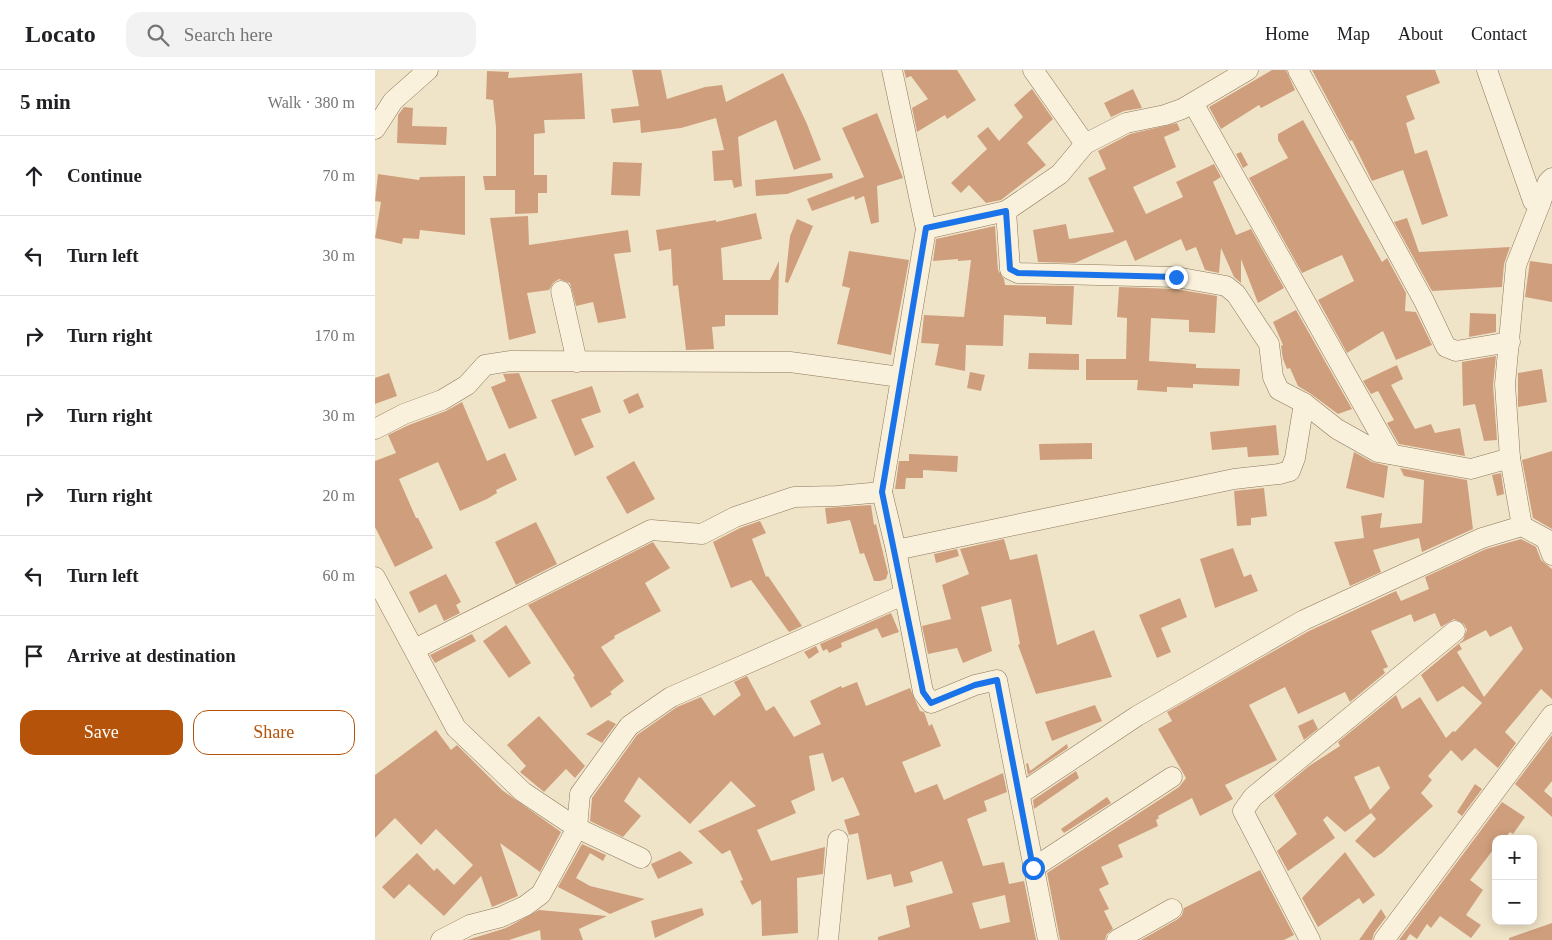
<!DOCTYPE html>
<html lang="en">
<head>
<meta charset="utf-8">
<style>
	:root { --surface:#fff; --page:#f2f2f2; --text:#202124; --muted:#757577; --line:#e0e0e0; --accent:#b45309 }
	body { margin:0; font-family:Georgia,serif; background:var(--page); color:var(--text) }
	.controls { position:absolute; right:15px; bottom:15px; display:grid; overflow:hidden; border-radius:10px; box-shadow:0 2px 12px #0003 }
	.controls button { width:45px; height:45px; display:grid; place-items:center; padding:0; border:0; border-bottom:1px solid var(--line); background:var(--surface); color:var(--text); font:25px sans-serif }
	.stop { position:absolute; width:15px; height:15px; margin:-11px; border:4px solid #1a73e8; border-radius:50%; background:#fff }
	.stop.end { background:#1a73e8; border-color:#fff; box-shadow:0 1px 5px #0008 }
	.list { margin:0; padding:0; list-style:none }
	h2 { display:flex; justify-content:space-between; align-items:center; height:65px; margin:0; padding:0 20px; font-size:21px }
	h2 small { font-size:16px; font-weight:400; color:var(--muted) }
	.list li { display:grid; grid-template-columns:32px 1fr auto; gap:15px; align-items:center; box-sizing:border-box; height:80px; padding:0 20px; border-top:1px solid var(--line) }
	.list b { display:block; font-size:19px; white-space:nowrap }
	.list em { font-size:16px; font-style:normal; color:var(--muted) }
	.actions { display:flex; gap:10px; padding:15px 20px }
	.actions a { flex:1; padding:11px 0; border:1px solid var(--accent); border-radius:15px; text-align:center; font-size:18px; color:var(--accent) }
	.actions .main { background:var(--accent); color:#fff }
	.icon { flex:none; width:28px; height:28px; fill:none; stroke:currentColor; stroke-width:2; stroke-linecap:round; stroke-linejoin:round }
	.map { position:relative; flex:none; width:1177px; height:870px; overflow:hidden }
	header { display:flex; align-items:center; gap:30px; box-sizing:border-box; height:70px; padding:0 25px; background:var(--surface); border-bottom:1px solid var(--line) }
	header strong { font-size:24px }
	nav { display:flex; gap:28px; margin-inline-start:auto; font-size:18px }
	.search { width:350px; height:45px; background:var(--page); display:flex; align-items:center; gap:12px; box-sizing:border-box; padding:0 18px; border-radius:15px; color:var(--muted); font-size:19px }
	main { display:flex }
	aside { flex:1; background:var(--surface) }
	.map>svg:first-child { display:block }
	.building { fill:#cf9f7d; fill-rule:evenodd }
	.lines { fill:none; stroke-linecap:round; stroke-linejoin:round }
	.street-casing { stroke:#8d765c; stroke-width:21 }
	.street { stroke:#faf1dc; stroke-width:20 }
	.route { stroke:#1a73e8; stroke-width:6 }
</style>
</head>
<body>
<header>
<strong>Locato</strong>
<div class="search"><svg class="icon" aria-label="search" viewBox="0 0 24 24"><circle cx="10" cy="10" r="6"/><path d="M15 15l6 6"/></svg>Search here</div>
<nav><a>Home</a><a>Map</a><a>About</a><a>Contact</a></nav>
</header>
<main>
<aside>
<h2>5 min<small>Walk · 380 m</small></h2>
<ul class="list">
<li><svg class="icon" aria-label="ahead" viewBox="0 0 24 24"><path d="M12 20V5M6 11l6-6 6 6"/></svg><div><b>Continue</b></div><em>70 m</em></li>
<li><svg class="icon" aria-label="left" viewBox="0 0 24 24"><path d="M17 20v-9H6M10 6l-5 5 5 5"/></svg><div><b>Turn left</b></div><em>30 m</em></li>
<li><svg class="icon" aria-label="right" viewBox="0 0 24 24"><path d="M7 20v-9h11M14 6l5 5-5 5"/></svg><div><b>Turn right</b></div><em>170 m</em></li>
<li><svg class="icon" aria-label="right" viewBox="0 0 24 24"><path d="M7 20v-9h11M14 6l5 5-5 5"/></svg><div><b>Turn right</b></div><em>30 m</em></li>
<li><svg class="icon" aria-label="right" viewBox="0 0 24 24"><path d="M7 20v-9h11M14 6l5 5-5 5"/></svg><div><b>Turn right</b></div><em>20 m</em></li>
<li><svg class="icon" aria-label="left" viewBox="0 0 24 24"><path d="M17 20v-9H6M10 6l-5 5 5 5"/></svg><div><b>Turn left</b></div><em>60 m</em></li>
<li><svg class="icon" aria-label="arrive" viewBox="0 0 24 24"><path d="M6 21V4h12l-3 4 3 4H6"/></svg><div><b>Arrive at destination</b></div></li>
</ul>
<div class="actions"><a class="main">Save</a><a>Share</a></div>
</aside>
<div class="map">
<svg width="1177" height="870" viewBox="0 0 1177 870">
	<rect width="100%" height="100%" fill="#f0e4c8"/>
	<g class="building">
		<path d="M257 0H286L292 29 330 17 347 15 351 32 408 3 432 54 446 90 419 100 401 50 363 67 367 116 359 118 357 110 339 111 337 81 349 80 341 48 306 58 266 63 265 50 238 53 236 39 264 36Z"/>
		<path d="M529 0H582L601 30 572 49 570 45 542 62 537 38 553 29 536 6 531 8Z"/>
		<path d="M897 0H911L920 20 886 38 884 35 846 59 834 37Z"/>
		<path d="M937 0H1060L1065 13 1031 26 1040 49 1031 53 1040 84 1052 80 1073 146 1047 155 1028 100 997 111 977 70 975 71Z"/>
		<path d="M112 1 134 2 133 8 207 3 210 49 169 50 170 63 159 64V105H172V123H163V143L140 144V120H110L108 106H121V57L118 30 111 29Z"/>
		<path d="M657 19 678 49 652 73 671 95 626 130 611 133 594 115 586 123 576 113 612 79 602 66 613 57 624 71 648 47 639 35Z"/>
		<path d="M758 19 767 38 749 41 736 47 729 33Z"/>
		<path d="M29 37 38 38 37 56 72 57 71 75 22 73 23 45Z"/>
		<path d="M502 43 528 108 502 116 504 152 496 154 489 126 480 130 479 126 437 141 432 129 489 107 467 58Z"/>
		<path d="M928 50 1007 192 1012 188 1031 223 1030 241 1041 242 1057 275 1021 290 1008 261 972 283 943 230 979 211 967 185 927 203 874 108 913 88 903 70V64Z"/>
		<path d="M802 53 805 60 789 67 801 97 758 117 771 144 808 127 801 112 839 94 846 107 838 112 861 165 876 159 909 218 883 233 866 189V213L859 207 846 178 844 203 830 200 821 177 811 181 806 169 760 191 751 170 700 193 663 192 658 160 691 154 694 169 739 162 713 108 731 99 723 81 755 64Z"/>
		<path d="M866 82 873 95 868 98 861 84Z"/>
		<path d="M238 92 267 93 265 126 236 125Z"/>
		<path d="M457 103 458 108 412 124 381 126 380 110Z"/>
		<path d="M3 104 44 110 45 107 90 106V165L45 160 44 169 28 168 27 174 0 168 6 132 0 131Z"/>
		<path d="M381 143 387 169 346 178 348 210H395L404 191 403 245H350V256L337 257 339 279 311 280 303 215 298 216 296 179 284 181 281 160 341 150V152Z"/>
		<path d="M153 146 154 175 253 160 256 182 239 184 251 248 223 253 218 232 201 236 195 213 184 209 178 213 174 220 152 223 161 263 134 270 115 148Z"/>
		<path d="M1032 148 1044 182 1135 177 1129 194 1127 217 1057 221 1019 152Z"/>
		<path d="M422 149 438 156 413 213 410 212 415 166Z"/>
		<path d="M620 156 623 200 629 209 630 215 699 216 697 255 671 254V247L629 245 628 276 591 275 590 301 560 295 564 274 546 273 549 245 589 247 596 190 583 191V189L558 191 561 169Z"/>
		<path d="M474 181 534 190 516 285 462 274 475 218 467 216Z"/>
		<path d="M1155 191 1177 194V232L1150 227Z"/>
		<path d="M744 217 800 219 842 226 840 263 814 262V250L776 248 774 291 821 294V298L865 299 864 316 818 314V318L792 317V322L762 320 763 310H711V289H751L752 248 742 247Z"/>
		<path d="M921 240 977 339 963 344 936 324 923 316 915 298 912 299 908 289 906 276 908 275 898 252Z"/>
		<path d="M1095 243 1121 244V262L1094 267Z"/>
		<path d="M654 283 704 284V300L653 299Z"/>
		<path d="M1121 286 1118 315 1122 370 1109 371 1100 334 1088 336 1087 292Z"/>
		<path d="M1022 295 1028 309 1016 315 1040 359 1056 354 1060 363 1085 358 1090 386 1024 374 1012 353 1019 350 1003 321 996 324 988 311Z"/>
		<path d="M1167 299 1172 332 1143 337V303Z"/>
		<path d="M595 302 610 305 606 321 592 318Z"/>
		<path d="M14 303 22 326 0 334V308Z"/>
		<path d="M144 303 162 348 134 359 116 317 131 311 128 304Z"/>
		<path d="M217 316 226 342 206 349 219 377 200 386 176 330Z"/>
		<path d="M263 323 269 337 254 344 248 330Z"/>
		<path d="M87 332 112 391 130 383 142 410 121 420 122 423 112 429 85 441 63 392 24 409 41 448H43L58 478 20 497 0 457V391L21 383 13 365 34 355 71 341Z"/>
		<path d="M901 355 904 385 873 387 872 377 837 380 835 362Z"/>
		<path d="M717 373V389L665 390 664 374Z"/>
		<path d="M1177 381V459L1158 448 1147 390Z"/>
		<path d="M979 382 997 392 1013 396 1009 428 971 418Z"/>
		<path d="M534 384 583 386 582 402 548 400V408H531L530 419H520L524 391H534Z"/>
		<path d="M259 391 280 429 252 444 231 407Z"/>
		<path d="M1025 398 1092 410 1098 459 1047 482 1044 468 998 480 1006 502 975 516 959 472 989 468 986 446 1007 443 1005 458 1047 453 1049 410 1029 406Z"/>
		<path d="M1126 403 1129 424 1122 426 1117 405Z"/>
		<path d="M889 418 892 446 876 448V455L862 456 859 421Z"/>
		<path d="M496 435 499 455 501 454 513 503 511 509 505 511H499L489 483 485 484 475 450 452 454 450 438Z"/>
		<path d="M385 451 391 463 377 469 391 507 393 506 427 556 414 562 376 510 356 518 338 472 365 458Z"/>
		<path d="M161 452 182 494 141 515 120 472Z"/>
		<path d="M629 469 635 490 662 484 682 575 719 560 737 607 661 624 643 575 645 574 636 529 606 537 617 581 588 593 582 578 553 584 547 556 576 549 567 515 594 504 585 479Z"/>
		<path d="M1146 469 1161 477 1166 490 1177 499V629L1166 619 1130 662 1141 673 1123 698 1100 678 1087 691 1076 680 1053 706 1057 710 1046 723 1058 736 1007 783 999 788 980 771 1001 749 996 743 970 762 952 746 948 750 960 768 913 801 902 781 922 764 899 725 934 696 965 676 963 672 1021 625 1027 639 1045 627 1071 668 1078 661 1080 662 1107 633 1088 616 1062 632 1046 605 1088 570 1092 560 1089 554 1079 549 1066 557 1060 543 1039 552 1036 544 996 561 1013 597 1008 599 1010 603 975 632 970 622 923 644 910 617 874 635 902 690 850 715 858 729 825 746 817 728 783 746 784 748 781 750 783 756 743 775 748 787 726 797 734 814 724 819 734 839 729 841 738 859 732 864 730 870H685L672 803 804 717 811 708 783 659 797 651 792 642 934 561 1021 521 1026 531 1054 519 1050 507 1111 479ZM1136 556 1148 579 1109 627 1082 582 1087 579 1084 574 1111 560 1115 567ZM1004 696 1015 718 995 740 979 707Z"/>
		<path d="M278 472 295 498 270 513 286 541 239 566 240 568 226 577 249 611 235 622 237 624 216 638 198 607 200 606 153 535Z"/>
		<path d="M858 478 869 507 876 504 883 521 840 538 825 489Z"/>
		<path d="M582 479 584 486 561 493 559 484Z"/>
		<path d="M71 504 86 532 81 535 85 543 69 551 61 534 44 543 34 522Z"/>
		<path d="M805 528 812 547 786 558 796 582 782 588 764 545Z"/>
		<path d="M516 543 524 562 507 568 502 558 466 573 467 577 454 583 452 579 448 581 445 574Z"/>
		<path d="M131 555 156 593 134 608 108 571Z"/>
		<path d="M97 564 101 571 60 593 55 585Z"/>
		<path d="M441 576 444 582 434 589 429 582Z"/>
		<path d="M372 606 391 641 399 636 419 667 446 654 435 631 466 616 467 618 482 612 491 636 535 618 545 641 549 642 554 656 557 654 566 676 527 692 540 723 562 714 569 730 628 703 632 722 609 731 612 741 592 749 608 796 629 792 634 814 649 811 661 870H503V867L535 857 531 836 578 823 567 791 535 802 538 812 519 817 516 804 492 810 483 763 474 765 469 750 485 745 468 707 457 712 448 683 434 686 440 720 416 731 421 743 382 760 396 791 450 777 448 804 422 808 423 863 387 866 386 830 377 835 365 811 368 810 355 780 347 784 323 761 381 736 356 711 315 754 264 707 249 731 266 746 248 767 215 751 217 728 262 665 302 637 326 627 339 646 366 625 359 612ZM630 825 635 852 605 859 597 833Z"/>
		<path d="M720 635 727 651 677 671 670 652Z"/>
		<path d="M164 646 210 696 200 708 191 699 169 722 145 702 151 696 132 675Z"/>
		<path d="M938 649 943 659 929 670 923 656Z"/>
		<path d="M233 650 241 654 227 673 211 664Z"/>
		<path d="M61 660 76 680 82 675 127 720 186 762 165 802 125 773 143 826 117 837 106 806 69 846 34 814 19 829 7 817 42 783 59 801 62 798 79 815 98 795 61 759 46 775 20 748 0 768V705Z"/>
		<path d="M1177 665V711L1169 721 1177 728V747L1140 714Z"/>
		<path d="M692 674 693 678 653 705 651 694 653 693 655 701Z"/>
		<path d="M701 701 704 708 659 739 658 730Z"/>
		<path d="M1100 714 1107 719 1087 746 1082 742Z"/>
		<path d="M732 727 736 733 689 763 686 759Z"/>
		<path d="M1127 732 1150 747 1138 764 1135 762 1129 769H1121V776L1095 810 1108 820 1091 845 1106 855 1096 868 1065 846 1056 858 1052 854 1042 869 1035 864 1031 870H1024Z"/>
		<path d="M207 774 231 785 228 791 215 783 201 808 215 816 270 829 235 844 183 817Z"/>
		<path d="M305 781 318 793 283 809 276 794Z"/>
		<path d="M970 782 1000 825 988 834 984 828 943 857 927 828Z"/>
		<path d="M885 800 919 865 909 870H766L803 849 807 845 809 838Z"/>
		<path d="M327 838 329 845 280 868 276 851Z"/>
		<path d="M1006 839 1011 847 999 863 997 870H984Z"/>
		<path d="M164 840 232 846 204 859 208 870H166L165 860 134 870H92L131 858Z"/>
		<path d="M1177 853V870H1134V868Z"/>
	</g>
	<g class="lines">
		<g class="street-casing">
			<g id="street">
				<path d="M517 0 551 159 507 422 521 480 548 622 556 633 600 615 622 610 673 870"/>
				<path d="M658 0 710 74"/>
				<path d="M923 0 1049 231 1071 277 1081 281 1135 272"/>
				<path d="M1112 0 1158 131 1165 134 1141 195 1130 314 1135 388 1147 456"/>
				<path d="M818 33 1016 384"/>
				<path d="M0 59 18 31 53 0"/>
				<path d="M1165 134 1173 112 1177 108"/>
				<path d="M631 141 635 199 643 203 801 207 851 216 861 224 894 274 898 307 904 320 929 333 962 359 1003 382 1096 399 1135 388"/>
				<path d="M551 159 631 141 685 104 710 74 751 53 790 45 807 39 873 0"/>
				<path d="M186 221 202 292"/>
				<path d="M0 359 29 344 67 330 92 315 110 295 136 291 415 292 525 307"/>
				<path d="M521 480 859 409 904 404 915 401 920 388 929 333"/>
				<path d="M0 507 81 658 148 722 202 758 266 788"/>
				<path d="M40 579 276 460 327 464 360 447 419 427 462 426 507 422"/>
				<path d="M645 724 762 646 929 550 1107 468 1147 456 1171 469 1177 485"/>
				<path d="M658 798 797 707"/>
				<path d="M66 870 95 855 126 847 150 836 166 824 202 758 205 724 254 656 296 627 528 525"/>
				<path d="M453 870 463 770"/>
				<path d="M742 870 797 839"/>
				<path d="M935 870 868 741 878 727 1080 561"/>
				<path d="M1009 870 1177 645"/>
			</g>
		</g>
		<use href="#street" class="street"/>
	</g>
	<g class="lines">
		<path class="route" d="M658 798 622 610 600 615 556 633 548 622 507 422 551 158 631 141 635 199 643 203 801 207"/>
	</g>
</svg>
<div class="controls">
<button>+</button>
<button>−</button>
</div>
<div class="stop" style="left:658px;top:798px"></div>
<div class="stop end" style="left:801px;top:207px"></div>
</div>
</main>
</body>
</html>
